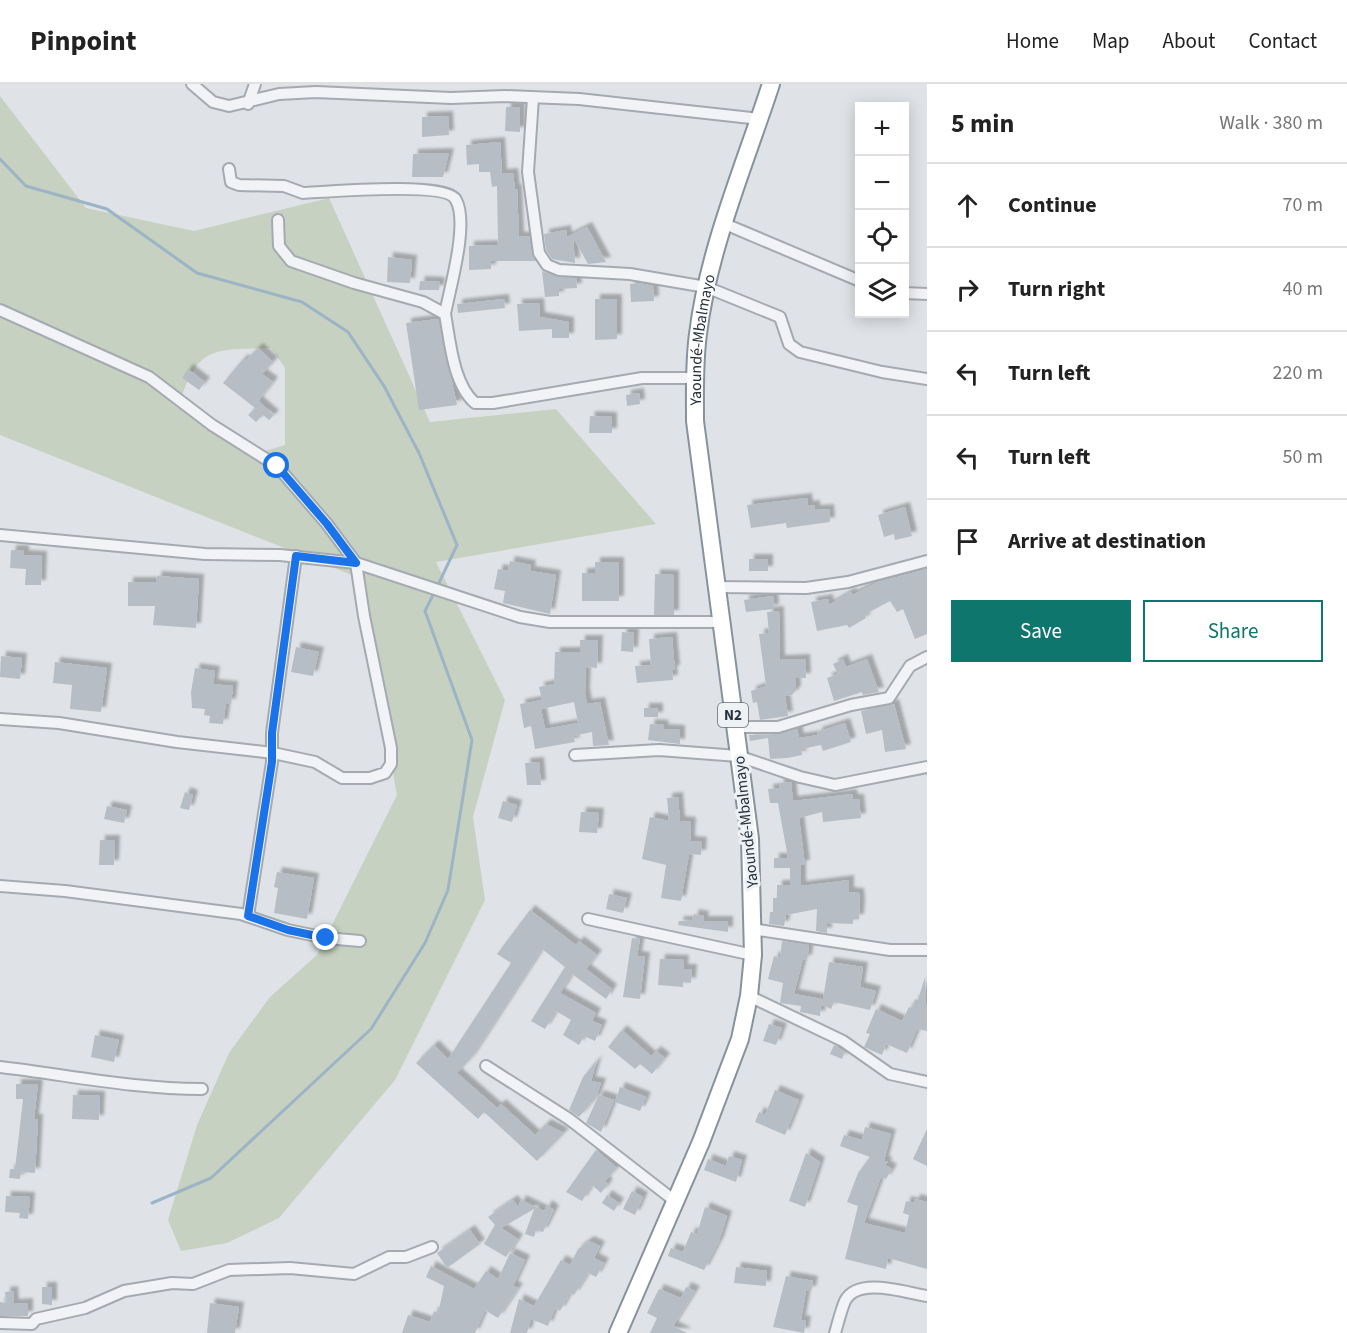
<!DOCTYPE html>
<html lang="en">
<head>
<meta charset="utf-8">
<style>
	:root { --surface:#fff; --page:#f2f2f2; --text:#222; --muted:#767676; --line:#e0e0e0; --accent:#0f766e }
	body { margin:0; font-family:"Source Sans 3",sans-serif; background:var(--page); color:var(--text) }
	.controls { position:absolute; right:18px; top:18px; display:grid; overflow:hidden; border-radius:0px; box-shadow:0 3px 15px #0003 }
	.controls button { width:54px; height:54px; display:grid; place-items:center; padding:0; border:0; border-bottom:2px solid var(--line); background:var(--surface); color:var(--text); font:30px sans-serif }
	.stop { position:absolute; width:18px; height:18px; margin:-14px; border:4px solid #1a73e8; border-radius:50%; background:#fff }
	.stop.end { background:#1a73e8; border-color:#fff; box-shadow:0 2px 6px #0008 }
	.list { margin:0; padding:0; list-style:none }
	h2 { display:flex; justify-content:space-between; align-items:center; height:78px; margin:0; padding:0 24px; font-size:26px }
	h2 small { font-size:20px; font-weight:400; color:var(--muted) }
	.list li { display:grid; grid-template-columns:39px 1fr auto; gap:18px; align-items:center; box-sizing:border-box; height:84px; padding:0 24px; border-top:2px solid var(--line) }
	.list b { display:block; font-size:22px; white-space:nowrap }
	.list em { font-size:20px; font-style:normal; color:var(--muted) }
	.actions { display:flex; gap:12px; padding:18px 24px }
	.actions a { flex:1; padding:14px 0; border:2px solid var(--accent); border-radius:0px; text-align:center; font-size:21px; color:var(--accent) }
	.actions .main { background:var(--accent); color:#fff }
	.icon { flex:none; width:33px; height:33px; fill:none; stroke:currentColor; stroke-width:2; stroke-linecap:round; stroke-linejoin:round }
	.map { position:relative; flex:none; width:927px; height:1249px; overflow:hidden }
	header { display:flex; align-items:center; gap:36px; box-sizing:border-box; height:84px; padding:0 30px; background:var(--surface); border-bottom:2px solid var(--line) }
	header strong { font-size:28px }
	nav { display:flex; gap:33px; margin-inline-start:auto; font-size:21px }
	main { display:flex }
	aside { flex:1; background:var(--surface) }
	.map>svg:first-child { display:block }
	.green { fill:#c6d1c1; fill-rule:evenodd }
	.lines { fill:none; stroke-linecap:round; stroke-linejoin:round }
	.stream { stroke:#9cb4c5; stroke-width:3 }
	.building { fill:#b7bdc4; fill-rule:evenodd; filter:url(#shadow) }
	.minor-casing { stroke:#a5aab1; stroke-width:14 }
	.trunk-casing { stroke:#88929d; stroke-width:20 }
	.minor { stroke:#f1f3f6; stroke-width:10 }
	.trunk { stroke:#fff; stroke-width:16 }
	.route { stroke:#1a73e8; stroke-width:8 }
	.labels { text-anchor:middle; stroke-width:6; stroke-linejoin:round; paint-order:stroke }
	.shield { fill:#eef2f5; stroke:#646c74; stroke-width:1.5 }
	.shield-label { font-size:15px; font-weight:bold; fill:#29323d }
	.street-label { font-size:16px; fill:#29323d; stroke:#eef2f5 }
</style>
</head>
<body>
<header>
<strong>Pinpoint</strong>
<nav><a>Home</a><a>Map</a><a>About</a><a>Contact</a></nav>
</header>
<main>
<div class="map">
<svg width="927" height="1249" viewBox="0 0 927 1249">
	<defs>
		<filter id="shadow"><feDropShadow dx="5" dy="-5" stdDeviation="1.5" flood-color="#0004"/></filter>
	</defs>
	<rect width="100%" height="100%" fill="#dfe3e7"/>
	<path class="green" d="M0 12 86 124 194 147 329 114 430 338 556 325 656 440 436 478 505 616 473 733 485 816 395 996 279 1134 227 1159 181 1167 168 1136 197 1041 229 969 270 913 317 871 397 711 357 493 0 351ZM271 264 285 284V361L249 372 179 320C199 260 213 266 271 264Z"/>
	<g class="lines">
		<g class="stream">
			<path d="M0 75 26 102 107 125 197 189 302 218 348 248 384 302 419 369 457 461 437 503"/>
			<path d="M152 1119 211 1094 371 945 425 859 448 806 472 656 425 527 434 509"/>
		</g>
	</g>
	<g class="building">
		<path d="M506 23H520V48L505 47Z"/>
		<path d="M448 32 449 51 422 53V33Z"/>
		<path d="M500 58 502 90 513 89 515 106 517 105 519 153 529 152 532 171 536 177H491V185L469 186V162L498 161 497 102 492 103 490 88H479V80L467 81 466 61Z"/>
		<path d="M449 69 443 93H412L413 70Z"/>
		<path d="M587 143 606 178 588 180 573 153 575 179 552 175 546 166 544 150 566 146 567 153Z"/>
		<path d="M388 173 412 176 410 199 387 198Z"/>
		<path d="M542 187 558 193 576 194 577 204 559 205V212L545 213Z"/>
		<path d="M420 197 440 198 439 206H419Z"/>
		<path d="M640 199 653 202 654 217 631 218 630 200Z"/>
		<path d="M504 215 505 224 458 229 457 220Z"/>
		<path d="M595 215H617V255L595 256Z"/>
		<path d="M539 219 540 233 569 238V254H552V245L519 247 517 220Z"/>
		<path d="M438 235 457 321 419 326 406 239Z"/>
		<path d="M258 264 273 278 262 290 273 298 258 317 274 331 269 336 263 331 256 338 248 331 255 324 223 299 243 275 245 277Z"/>
		<path d="M188 285 205 298 199 306 182 294Z"/>
		<path d="M639 309 640 320 627 322 626 311Z"/>
		<path d="M590 332 612 333V349H589Z"/>
		<path d="M807 414 808 422 815 421V426L829 425 830 438 787 444 786 439 751 444 747 421Z"/>
		<path d="M905 423 912 452 895 456 894 450 884 453 878 431Z"/>
		<path d="M11 466H24V471L42 472 41 501H25L26 485 10 484Z"/>
		<rect x="749" y="475" width="19" height="12"/>
		<path d="M510 477 531 481 530 487 556 491 550 530 503 519 505 507 494 505 498 485 508 487Z"/>
		<path d="M595 478H619V517H582V489H595Z"/>
		<path d="M927 485V550L915 555 903 525 897 528 890 517 864 531 866 534 849 544 847 541 817 547 811 518 828 515 829 521 851 508 852 511 878 498Z"/>
		<path d="M655 490 674 491V531H654Z"/>
		<path d="M157 492 199 495 196 544 153 541 155 522H128V498H156Z"/>
		<path d="M773 512 774 525 746 528 744 516Z"/>
		<path d="M779 527 780 576 805 575 806 594H795L796 606 792 611 785 612 788 632 760 636 757 618 753 619 751 607 766 602 759 550 769 549 767 528Z"/>
		<path d="M622 548 634 549 633 568 621 567Z"/>
		<path d="M672 553 675 586H672L673 596 637 599 635 582 651 581 649 555Z"/>
		<path d="M580 556H598L597 584 586 583 585 610 587 620 600 618 609 661 593 662 592 648 573 652 575 658 535 665 531 642 524 644 520 620 542 616 539 603 554 600 555 568H580ZM574 618 578 639 545 645 541 625Z"/>
		<path d="M296 563 319 568 313 592 291 588Z"/>
		<path d="M1 572 22 574 20 595 0 593Z"/>
		<path d="M843 575 846 583 867 575 879 608 863 611 862 608 834 617 827 594 838 590 833 580Z"/>
		<path d="M55 578 107 584 101 628 70 625 72 601 53 599Z"/>
		<path d="M195 584 215 587 213 600 233 602 231 620 226 619 223 640 209 639 210 632 204 631 205 625 192 624 191 608Z"/>
		<path d="M894 620 906 665 885 668 882 646 866 650 861 627Z"/>
		<rect x="644" y="624" width="14" height="9"/>
		<path d="M845 639 851 658 823 667 821 661 801 665 802 671 787 674 770 675 768 654 750 657 749 651 778 650 797 645 799 654 818 651 817 648Z"/>
		<path d="M650 640 664 641 663 645 680 646V660L648 656Z"/>
		<path d="M539 678 541 701H527L525 679Z"/>
		<path d="M791 698 793 717 852 710 853 715H859L861 734 823 738 822 728 799 734 805 781H801V802L849 796V808L859 809 860 820 859 835H853V840L827 839V849L816 847 817 825 786 831 784 842 769 840 770 828H773V814H777V801H790V784H774V774H788L778 719H770L768 705 779 704V699Z"/>
		<path d="M185 708 193 711 189 726 180 724Z"/>
		<path d="M678 713 680 737 691 738 690 757 702 758 701 771 689 770 681 817 661 814 666 781 642 775 650 733 669 737 667 714Z"/>
		<path d="M503 717 517 721 512 738 498 734Z"/>
		<path d="M107 722 127 726 124 739 104 735Z"/>
		<path d="M581 728 599 729 597 749 579 748Z"/>
		<path d="M100 756H115L114 781H99Z"/>
		<path d="M277 788 314 794 307 835 274 829 278 804 274 803Z"/>
		<path d="M609 810 627 814 623 829 606 825Z"/>
		<path d="M530 826 576 861 579 857 597 871 586 885 612 905 606 915 572 890 560 909 596 929 592 937 602 941 595 957 584 952 579 961 563 951 571 936 556 927 545 945 531 937 565 883 542 865 471 974 457 989 497 1024 501 1020 535 1051 546 1040 564 1049 537 1077 484 1028 478 1035 416 979 434 961 448 975 511 879 497 870Z"/>
		<path d="M694 830 704 832 703 837H728V848L678 841 679 837H692Z"/>
		<path d="M632 854 640 855 637 872 645 873 640 915 623 913Z"/>
		<path d="M782 857 809 861 807 876 803 875 794 910 822 915 820 932 800 928 801 922 780 919 783 899 768 895 774 872 780 874Z"/>
		<path d="M660 875 684 876 683 885H692L691 899 683 898V903L658 901Z"/>
		<path d="M829 878 863 883 860 903 876 907 870 926 834 918 831 925 822 921Z"/>
		<path d="M925 893 927 947 917 945 907 969 886 960 882 971 864 963 870 950 866 949 876 925 902 937 909 923 912 924 915 915 918 916Z"/>
		<path d="M769 940 782 944 776 961 763 957Z"/>
		<path d="M622 946 651 972 656 967 665 974 652 990 640 980 635 985 608 963Z"/>
		<path d="M95 951 119 956 114 978 91 973Z"/>
		<path d="M834 961 845 968 842 975 830 970Z"/>
		<path d="M597 976 591 997 601 999 596 1014 579 1033 569 1026 583 993Z"/>
		<path d="M16 1000H38L34 1035H38L35 1089 21 1088 20 1095 9 1094 10 1085H15L23 1015H16Z"/>
		<path d="M620 1003 646 1013 640 1027 615 1018Z"/>
		<path d="M775 1006 799 1016 785 1051 755 1038 759 1028 765 1031Z"/>
		<path d="M73 1011 100 1012 99 1036 72 1035Z"/>
		<path d="M599 1011 614 1016 601 1048 586 1039Z"/>
		<path d="M865 1043 891 1050 884 1077 888 1078 885 1081 892 1085 886 1095 881 1093 864 1139 905 1149 909 1131 903 1129 906 1117 914 1119 915 1115 927 1118V1185L888 1174 886 1185 845 1175 858 1122 847 1118 858 1089 870 1073 840 1062 844 1051 862 1056Z"/>
		<path d="M927 1045V1082L913 1075Z"/>
		<path d="M596 1066 617 1084 605 1097 608 1100 601 1109 592 1101 582 1117 566 1108Z"/>
		<path d="M806 1069 820 1078 805 1123 789 1117Z"/>
		<path d="M729 1072 742 1076 736 1098 704 1086 708 1075 726 1082Z"/>
		<path d="M632 1107 643 1113 635 1131 623 1125Z"/>
		<path d="M607 1111 619 1119 614 1127 602 1119Z"/>
		<path d="M6 1112 30 1113 28 1135 19 1134 20 1129 5 1128Z"/>
		<path d="M513 1116 518 1123 521 1116 544 1127 547 1121 554 1126 543 1148 536 1146 534 1153 525 1150 534 1125 501 1144 518 1155 506 1173 484 1160 495 1141 488 1133Z"/>
		<path d="M705 1123 727 1132 719 1157 704 1186 668 1172 671 1164 683 1168 691 1148 697 1150Z"/>
		<path d="M470 1146 480 1160 447 1184 437 1169Z"/>
		<path d="M589 1157 600 1162 594 1174 604 1179 596 1193 588 1189 574 1211 570 1209 560 1227 555 1224 548 1242 531 1235 527 1249H510L519 1215 534 1222 561 1176 570 1181 578 1165Z"/>
		<path d="M510 1169 525 1176 513 1202 518 1204 498 1234 485 1226 475 1249H402L408 1231 430 1238 434 1227 438 1230 444 1202 426 1193 431 1182 474 1205 486 1187 498 1195Z"/>
		<path d="M736 1183 767 1187 766 1202 734 1199Z"/>
		<path d="M786 1192 813 1197 811 1207H806L801 1236 806 1237 804 1249 773 1243Z"/>
		<path d="M42 1203H52V1221L42 1220Z"/>
		<path d="M686 1203 695 1207 673 1242 687 1249H650L657 1234 647 1229 659 1205 681 1214Z"/>
		<path d="M13 1207 14 1220 28 1219V1232H0V1218L6 1219 5 1208Z"/>
		<path d="M210 1219 239 1223 235 1249H207Z"/>
	</g>
	<g class="lines">
		<g class="minor-casing">
			<g id="minor">
				<path d="M192 0 213 18 229 22 279 10 316 8 451 14 505 12 579 15 760 35"/>
				<path d="M533 14 528 88 539 169 547 181 559 186 630 190 706 203 780 233 789 260 800 268 882 288 927 295"/>
				<path d="M248 20 255 0"/>
				<path d="M229 85 231 98 239 101 284 102 303 109C326 108 447 97 456 116 469 140 450 203 445 230"/>
				<path d="M278 136 279 162 291 177 354 199 423 218 445 230C450 257 453 300 475 319H493L642 294H695"/>
				<path d="M725 140 860 197"/>
				<path d="M904 209 927 210"/>
				<path d="M0 226 149 293 212 341 277 382 327 440 356 479 364 532 391 664V680L385 689 370 694H342L315 678 273 669 177 658 59 639 0 635"/>
				<path d="M0 451 205 470 280 471 356 479 520 533 550 538H721"/>
				<path d="M716 503 806 504 848 498 927 477"/>
				<path d="M735 643H778L851 621 889 614 910 582 927 573"/>
				<path d="M575 671 659 666 738 672 800 693 835 701 927 683"/>
				<path d="M0 802 65 807 241 830 288 846 326 854 360 857"/>
				<path d="M248 832 272 678V649L296 472"/>
				<path d="M588 835 753 871"/>
				<path d="M752 845 890 866H927"/>
				<path d="M749 912 843 957 890 990 927 998"/>
				<path d="M486 982 569 1035 675 1117"/>
				<path d="M0 983C68 991 134 1005 202 1005"/>
				<path d="M0 1239 32 1240 36 1235 85 1224 124 1207 172 1199 193 1200 229 1186 290 1184 354 1190 389 1173H406L432 1163"/>
				<path d="M835 1249C838 1239 841 1226 845 1217 858 1192 906 1209 927 1212"/>
			</g>
		</g>
		<g class="trunk-casing">
			<g id="trunk">
				<path id="s1" d="M618 1249 701 1058 740 955 749 912 753 871 750 755 695 337C695 308 694 279 698 250 708 166 745 80 771 0"/>
			</g>
		</g>
		<use href="#minor" class="minor"/>
		<use href="#trunk" class="trunk"/>
	</g>
	<g class="lines">
		<path class="route" d="M277 382 327 440 356 479 296 472 272 649V678L248 832 288 846 326 854"/>
	</g>
	<g class="labels">
		<rect class="shield" x="718" y="619" width="30" height="24" rx="4.5"/>
		<g class="shield-label">
			<text x="733" y="636">N2</text>
		</g>
		<g class="street-label">
			<text dy="6" stroke="none"><textPath href="#s1" startOffset="1023">Yaoundé-Mbalmayo</textPath></text>
			<text transform="translate(745 738) rotate(-96)" y="6">Yaoundé-Mbalmayo</text>
		</g>
	</g>
</svg>
<div class="controls">
<button>+</button>
<button>−</button>
<button><svg class="icon" aria-label="locate" viewBox="0 0 24 24"><circle cx="12" cy="12" r="6"/><path d="M12 2v4M12 18v4M2 12h4M18 12h4"/></svg></button>
<button><svg class="icon" aria-label="layers" viewBox="0 0 24 24"><path d="M12 4l9 5-9 5-9-5zM3 14l9 5 9-5"/></svg></button>
</div>
<div class="stop" style="left:277px;top:382px"></div>
<div class="stop end" style="left:326px;top:854px"></div>
</div>
<aside>
<h2>5 min<small>Walk · 380 m</small></h2>
<ul class="list">
<li><svg class="icon" aria-label="ahead" viewBox="0 0 24 24"><path d="M12 20V5M6 11l6-6 6 6"/></svg><div><b>Continue</b></div><em>70 m</em></li>
<li><svg class="icon" aria-label="right" viewBox="0 0 24 24"><path d="M7 20v-9h11M14 6l5 5-5 5"/></svg><div><b>Turn right</b></div><em>40 m</em></li>
<li><svg class="icon" aria-label="left" viewBox="0 0 24 24"><path d="M17 20v-9H6M10 6l-5 5 5 5"/></svg><div><b>Turn left</b></div><em>220 m</em></li>
<li><svg class="icon" aria-label="left" viewBox="0 0 24 24"><path d="M17 20v-9H6M10 6l-5 5 5 5"/></svg><div><b>Turn left</b></div><em>50 m</em></li>
<li><svg class="icon" aria-label="arrive" viewBox="0 0 24 24"><path d="M6 21V4h12l-3 4 3 4H6"/></svg><div><b>Arrive at destination</b></div></li>
</ul>
<div class="actions"><a class="main">Save</a><a>Share</a></div>
</aside>
</main>
</body>
</html>
